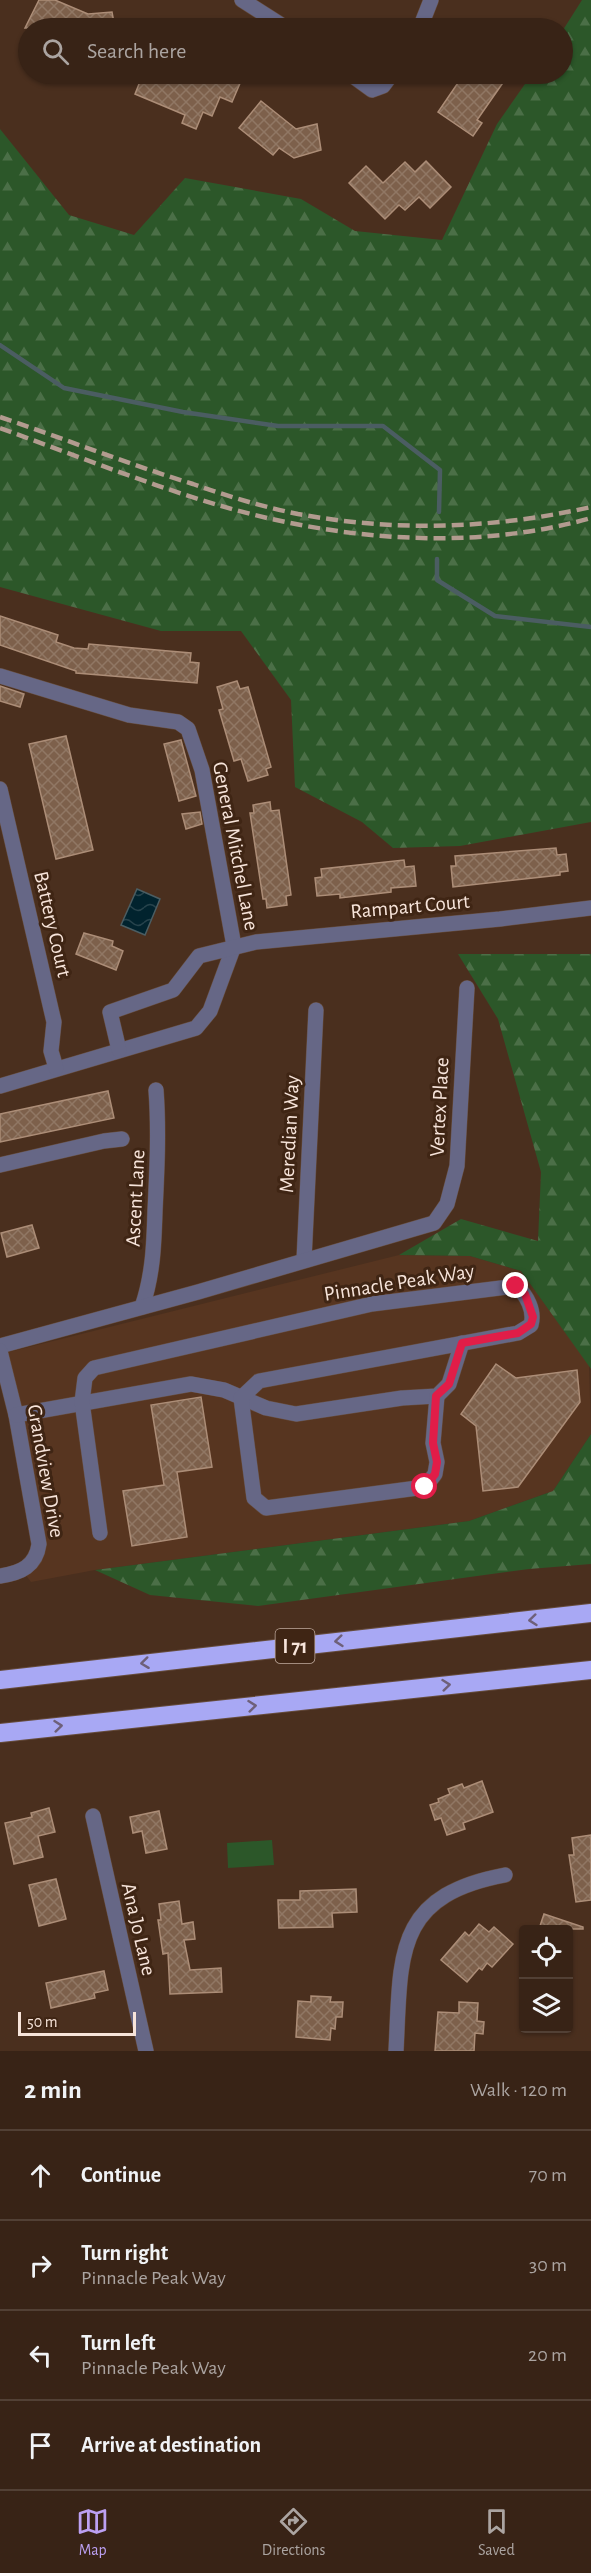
<!DOCTYPE html>
<html lang="en">
<head>
<meta charset="utf-8">
<style>
	:root { --surface:#382316; --page:#3f2b1f; --text:#f1f3f6; --muted:#aba4a1; --line:#524035; --accent:#bca0f2 }
	body { margin:0; font-family:"Alegreya Sans",sans-serif; background:var(--page); color:var(--text) }
	.controls { position:absolute; right:18px; bottom:18px; display:grid; overflow:hidden; border-radius:6px; box-shadow:0 2px 4px #0004 }
	.controls button { width:54px; height:54px; display:grid; place-items:center; padding:0; border:0; border-bottom:2px solid var(--line); background:var(--surface); color:var(--text); font:30px sans-serif }
	.scale { position:absolute; left:18px; bottom:15px; width:118px; box-sizing:border-box; padding-left:6px; border:3px solid #f7e4da; border-top:0; font-size:16px; line-height:21px; white-space:nowrap; color:#f7e4da; -webkit-text-stroke:4px #3f2514; paint-order:stroke }
	.stop { position:absolute; width:18px; height:18px; margin:-14px; border:4px solid #e11d48; border-radius:50%; background:#fff }
	.stop.end { background:#e11d48; border-color:#fff; box-shadow:0 2px 6px #0008 }
	.list { margin:0; padding:0; list-style:none }
	h2 { display:flex; justify-content:space-between; align-items:center; height:78px; margin:0; padding:0 24px; font-size:26px }
	h2 small { font-size:20px; font-weight:400; color:var(--muted) }
	.list li { display:grid; grid-template-columns:39px 1fr auto; gap:18px; align-items:center; box-sizing:border-box; height:90px; padding:0 24px; border-top:2px solid var(--line) }
	.list b { display:block; font-size:22px; white-space:nowrap }
	.list p { margin:0; font-size:20px; white-space:nowrap; color:var(--muted) }
	.list em { font-size:20px; font-style:normal; color:var(--muted) }
	.icon { flex:none; width:33px; height:33px; fill:none; stroke:currentColor; stroke-width:2; stroke-linecap:round; stroke-linejoin:round }
	.map { position:relative; flex:none; width:591px; height:2051px; overflow:hidden }
	.search { position:absolute; background:var(--surface); box-shadow:0 2px 4px #0004; left:18px; right:18px; top:18px; height:66px; display:flex; align-items:center; gap:15px; box-sizing:border-box; padding:0 21px; border-radius:33px; color:var(--muted); font-size:22px }
	.sheet { height:438px; background:var(--surface) }
	nav { display:flex; justify-content:space-around; align-items:center; box-sizing:border-box; height:84px; border-top:2px solid var(--line); background:var(--surface); font-size:16px; color:var(--muted) }
	nav a { display:grid; justify-items:center; gap:3px }
	nav .on { color:var(--accent) }
	.map>svg:first-child { display:block }
	.built { fill:#573520 }
	.forest { fill:url(#forest-firs) }
	.park { fill:#2c5729 }
	.water { fill:url(#water-waves); stroke:#4b5d62; stroke-width:1.5 }
	.lines { fill:none; stroke-linecap:round; stroke-linejoin:round }
	.stream { stroke:#4b5d62; stroke-width:4.5 }
	.building { fill:url(#building-cross-hatch); stroke:#ac8d77; stroke-width:1.5 }
	.minor-casing { stroke:#664c3c; stroke-width:16 }
	.highway-casing { stroke:#664c3c; stroke-width:20 }
	.minor { stroke:#666786; stroke-width:15 }
	.highway { stroke:#a8a8f4; stroke-width:18 }
	.rail { stroke:#b29b8f; stroke-width:4.5; stroke-dasharray:12 6; stroke-linecap:butt }
	.oneway { stroke:#6e6079 }
	.route { stroke:#e11d48; stroke-width:8 }
	.labels { text-anchor:middle; stroke-width:6; stroke-linejoin:round; paint-order:stroke }
	.shield { fill:#3f2514; stroke:#c0ab9f; stroke-width:1.5 }
	.shield-label { font-size:20px; font-weight:bold; fill:#f7e4da }
	.street-label { font-size:21px; fill:#f7e4da; stroke:#3f2514 }
</style>
</head>
<body>
<div class="map">
<svg width="591" height="2051" viewBox="0 0 591 2051">
	<defs>
		<pattern id="forest-firs" width="22" height="20" patternUnits="userSpaceOnUse" patternTransform="scale(1.5)"><rect width="22" height="20" fill="#2c5729"/><path d="M5 1l3.5 6h-7zM16 11l3.5 6h-7z" fill="#4b6f47"/></pattern>
		<pattern id="water-waves" width="16" height="10" patternUnits="userSpaceOnUse" patternTransform="scale(1.5)"><rect width="16" height="10" fill="#01232e"/><path d="M0 5q4-4 8 0t8 0" fill="none" stroke="#27434c"/></pattern>
		<pattern id="building-cross-hatch" width="8" height="8" patternUnits="userSpaceOnUse" patternTransform="scale(1.5)"><rect width="8" height="8" fill="#7d604b"/><path d="M0 0l8 8M0 8l8-8" fill="none" stroke="#907764"/></pattern>
	</defs>
	<rect width="100%" height="100%" fill="#4a2f1e"/>
	<path class="built" d="M399 1255 470 1256 521 1271 589 1365 591 1434 553 1491 469 1521 95 1570 31 1582 22 1570 37 1556 1 1354Z"/>
	<g class="forest">
		<path d="M582 0H591V822L460 846 393 848 362 822 295 787 291 700 241 631H161L0 587V129L69 215 134 235 185 178 301 199 355 231 442 240 497 124 532 74H562L563 30Z"/>
		<path d="M458 954H591V1369L521 1271 470 1256 399 1255 461 1219 538 1241 541 1172 498 1019Z"/>
		<path d="M591 1434V1564L529 1569 258 1606 150 1595 95 1570 469 1521 553 1491Z"/>
	</g>
	<path class="park" d="M272 1840 274 1865 228 1868 227 1843Z"/>
	<path class="water" d="M137 889 160 899 145 935 121 925Z"/>
	<g class="lines">
		<g class="stream">
			<path d="M0 345 64 388 183 412 278 426H383L440 470 439 512"/>
			<path d="M437 559V580L495 616 591 627"/>
		</g>
	</g>
	<g class="building">
		<path d="M39 0H55L88 14 112 12 115 28H25Z"/>
		<path d="M143 74H244L232 102 220 97 212 116 203 112 196 129 182 123 185 115 135 94Z"/>
		<path d="M464 74H509L477 120 482 123 473 136 438 112Z"/>
		<path d="M261 101 296 129 317 124 321 150 294 158 279 148 273 155 239 128Z"/>
		<path d="M426 161 451 187 430 208 419 197 405 210 399 205 385 219 349 183 366 166 383 183 405 162 415 172Z"/>
		<path d="M0 616 58 635 56 642 74 648 88 649 89 644 191 653 190 662 199 663 197 683 76 673V671L0 645Z"/>
		<path d="M237 681 240 689 248 687 271 767 266 769 268 775 248 781 241 759 234 761 219 710 223 709 217 687Z"/>
		<path d="M0 686 24 694 20 707 0 701Z"/>
		<path d="M66 736 93 850 56 859 29 744Z"/>
		<path d="M181 740 196 796 179 801 164 744Z"/>
		<path d="M270 802 271 811 279 810 291 895 286 896 287 905 267 908 266 899H263L250 813H254L253 805Z"/>
		<path d="M200 812 202 824 186 829 182 814Z"/>
		<path d="M556 848 557 855 566 854 568 871 560 872V875L453 887 451 866H456L455 856Z"/>
		<path d="M404 860 405 867 414 866 416 886 391 888V892L340 898V894L317 896 315 878 322 877 321 869Z"/>
		<path d="M84 933 113 941 112 946 123 951 116 970 76 954Z"/>
		<path d="M108 1091 114 1118 0 1142V1114Z"/>
		<path d="M32 1225 39 1248 7 1257 1 1233Z"/>
		<path d="M496 1364 516 1378 577 1370 580 1402 518 1487 483 1491 476 1426 461 1414Z"/>
		<path d="M201 1397 212 1467 177 1472 187 1537 132 1546 123 1491 164 1485 151 1405Z"/>
		<path d="M482 1781 493 1812 463 1823 465 1829 447 1835 441 1818 435 1820 430 1805 439 1802 438 1799 450 1794 448 1789 462 1784 464 1788Z"/>
		<path d="M49 1808 55 1832 38 1836 43 1857 14 1864 5 1823 32 1817 31 1813Z"/>
		<path d="M159 1811 167 1849 146 1853 142 1831 133 1833 130 1817Z"/>
		<path d="M591 1835V1900L576 1902 569 1855H574L572 1838Z"/>
		<path d="M56 1879 66 1919 39 1926 29 1885Z"/>
		<path d="M356 1889 357 1912 332 1913 333 1927 279 1928 278 1900H300V1891Z"/>
		<path d="M179 1901 182 1924 193 1922 195 1939 184 1940 190 1970 221 1968 222 1992 170 1994 168 1953 163 1954 158 1920H161L159 1904Z"/>
		<path d="M544 1914 583 1927V1929H539Z"/>
		<path d="M479 1924 489 1932 494 1927 513 1944 492 1967 487 1963 482 1970 479 1968 467 1982 441 1960 465 1932 469 1936Z"/>
		<path d="M104 1971 108 1990 94 1993 95 1998 51 2008 46 1983Z"/>
		<path d="M311 1996 331 1997 330 2002H343L342 2017H336L335 2029 331 2028 330 2040 296 2037 298 2001 311 2002Z"/>
		<path d="M459 2002 478 2003 477 2021 484 2022 483 2034 475 2033 474 2051H435L438 2012 459 2013Z"/>
	</g>
	<g class="lines">
		<g class="minor-casing">
			<g id="minor">
				<path d="M242 0 286 28"/>
				<path d="M420 28 431 0"/>
				<path d="M350 74 372 90 383 86 392 74"/>
				<path d="M0 676 129 715 178 722 188 729 202 770 234 946 210 1011 196 1028 0 1086"/>
				<path d="M0 789 54 1022 51 1051 56 1068"/>
				<path d="M119 1050 110 1012 173 990 199 956 256 942 500 919 591 908"/>
				<path d="M0 1165 104 1141 122 1139"/>
				<path d="M304 1260 316 1010"/>
				<path d="M142 1307C153 1275 154 1244 155 1211 157 1170 159 1130 156 1090"/>
				<path d="M0 1346 198 1292 434 1223 447 1204 457 1166 467 988"/>
				<path d="M0 1351 16 1415 39 1544C36 1566 21 1573 0 1576"/>
				<path d="M16 1415 191 1384 224 1390 266 1408 296 1414 402 1398 437 1396 449 1384 462 1343"/>
				<path d="M100 1533 82 1402 85 1378 94 1368 372 1304 516 1286C527 1295 535 1311 531 1325L518 1333 259 1381 241 1398 254 1498 266 1508 425 1487 435 1474 437 1462 433 1443 437 1396"/>
				<path d="M93 1816 146 2051"/>
				<path d="M396 2051C401 1956 393 1896 505 1875"/>
			</g>
		</g>
		<g class="highway-casing">
			<g id="highway">
				<path d="M0 1680 591 1613"/>
				<path d="M0 1733 591 1670"/>
			</g>
		</g>
		<use href="#minor" class="minor"/>
		<use href="#highway" class="highway"/>
		<g class="rail">
			<path d="M0 417C65 439 128 464 193 484 227 496 263 507 298 514 396 532 494 529 591 507"/>
			<path d="M0 428C72 454 144 483 218 505 336 540 472 552 591 518"/>
		</g>
	</g>
	<defs><path id="oneway-chevron" d="M-2-3.5L2.5 0L-2 3.5" fill="none" stroke-width="1.6" stroke-linecap="round" stroke-linejoin="round" transform="scale(1.5)"/></defs>
	<g class="oneway">
		<use href="#oneway-chevron" transform="translate(533 1620) rotate(174)"/>
		<use href="#oneway-chevron" transform="translate(339 1641) rotate(174)"/>
		<use href="#oneway-chevron" transform="translate(145 1663) rotate(173)"/>
		<use href="#oneway-chevron" transform="translate(446 1685) rotate(-6)"/>
		<use href="#oneway-chevron" transform="translate(252 1706) rotate(-6)"/>
		<use href="#oneway-chevron" transform="translate(58 1726) rotate(-6)"/>
	</g>
	<g class="lines">
		<path class="route" d="M425 1487 435 1474 437 1462 433 1443 436 1396 449 1384 462 1343 518 1333 531 1324 533 1317 525 1294 516 1286"/>
	</g>
	<g class="labels">
		<rect class="shield" x="275.5" y="1629" width="39" height="34" rx="4.5"/>
		<g class="shield-label">
			<text x="295" y="1653">I 71</text>
		</g>
		<g class="street-label">
			<text transform="translate(236 846) rotate(79)" y="7">General Mitchel Lane</text>
			<text transform="translate(410 906) rotate(-5)" y="7">Rampart Court</text>
			<text transform="translate(53 924) rotate(77)" y="7">Battery Court</text>
			<text transform="translate(439 1107) rotate(-87)" y="7">Vertex Place</text>
			<text transform="translate(289 1134) rotate(-87)" y="7">Meredian Way</text>
			<text transform="translate(135 1198) rotate(-87)" y="7">Ascent Lane</text>
			<text transform="translate(399 1282) rotate(-9)" y="7">Pinnacle Peak Way</text>
			<text transform="translate(46 1471) rotate(80)" y="7">Grandview Drive</text>
			<text transform="translate(139 1929) rotate(77)" y="7">Ana Jo Lane</text>
		</g>
	</g>
</svg>
<div class="controls">
<button><svg class="icon" aria-label="locate" viewBox="0 0 24 24"><circle cx="12" cy="12" r="6"/><path d="M12 2v4M12 18v4M2 12h4M18 12h4"/></svg></button>
<button><svg class="icon" aria-label="layers" viewBox="0 0 24 24"><path d="M12 4l9 5-9 5-9-5zM3 14l9 5 9-5"/></svg></button>
</div>
<div class="scale">50 m</div>
<div class="stop" style="left:425px;top:1487px"></div>
<div class="stop end" style="left:516px;top:1286px"></div>
<div class="search"><svg class="icon" aria-label="search" viewBox="0 0 24 24"><circle cx="10" cy="10" r="6"/><path d="M15 15l6 6"/></svg>Search here</div>
</div>
<section class="sheet">
<h2>2 min<small>Walk · 120 m</small></h2>
<ul class="list">
<li><svg class="icon" aria-label="ahead" viewBox="0 0 24 24"><path d="M12 20V5M6 11l6-6 6 6"/></svg><div><b>Continue</b></div><em>70 m</em></li>
<li><svg class="icon" aria-label="right" viewBox="0 0 24 24"><path d="M7 20v-9h11M14 6l5 5-5 5"/></svg><div><b>Turn right</b><p>Pinnacle Peak Way</p></div><em>30 m</em></li>
<li><svg class="icon" aria-label="left" viewBox="0 0 24 24"><path d="M17 20v-9H6M10 6l-5 5 5 5"/></svg><div><b>Turn left</b><p>Pinnacle Peak Way</p></div><em>20 m</em></li>
<li><svg class="icon" aria-label="arrive" viewBox="0 0 24 24"><path d="M6 21V4h12l-3 4 3 4H6"/></svg><div><b>Arrive at destination</b></div></li>
</ul>
</section>
<nav>
<a class="on"><svg class="icon" aria-label="map" viewBox="0 0 24 24"><path d="M3 6l6-2 6 2 6-2v14l-6 2-6-2-6 2zM9 4v14M15 6v14"/></svg>Map</a>
<a><svg class="icon" aria-label="directions" viewBox="0 0 24 24"><path d="M12 3l9 9-9 9-9-9zM9 14v-3h6M13 9l2 2-2 2"/></svg>Directions</a>
<a><svg class="icon" aria-label="saved" viewBox="0 0 24 24"><path d="M7 4h10v16l-5-4-5 4z"/></svg>Saved</a>
</nav>
</body>
</html>
